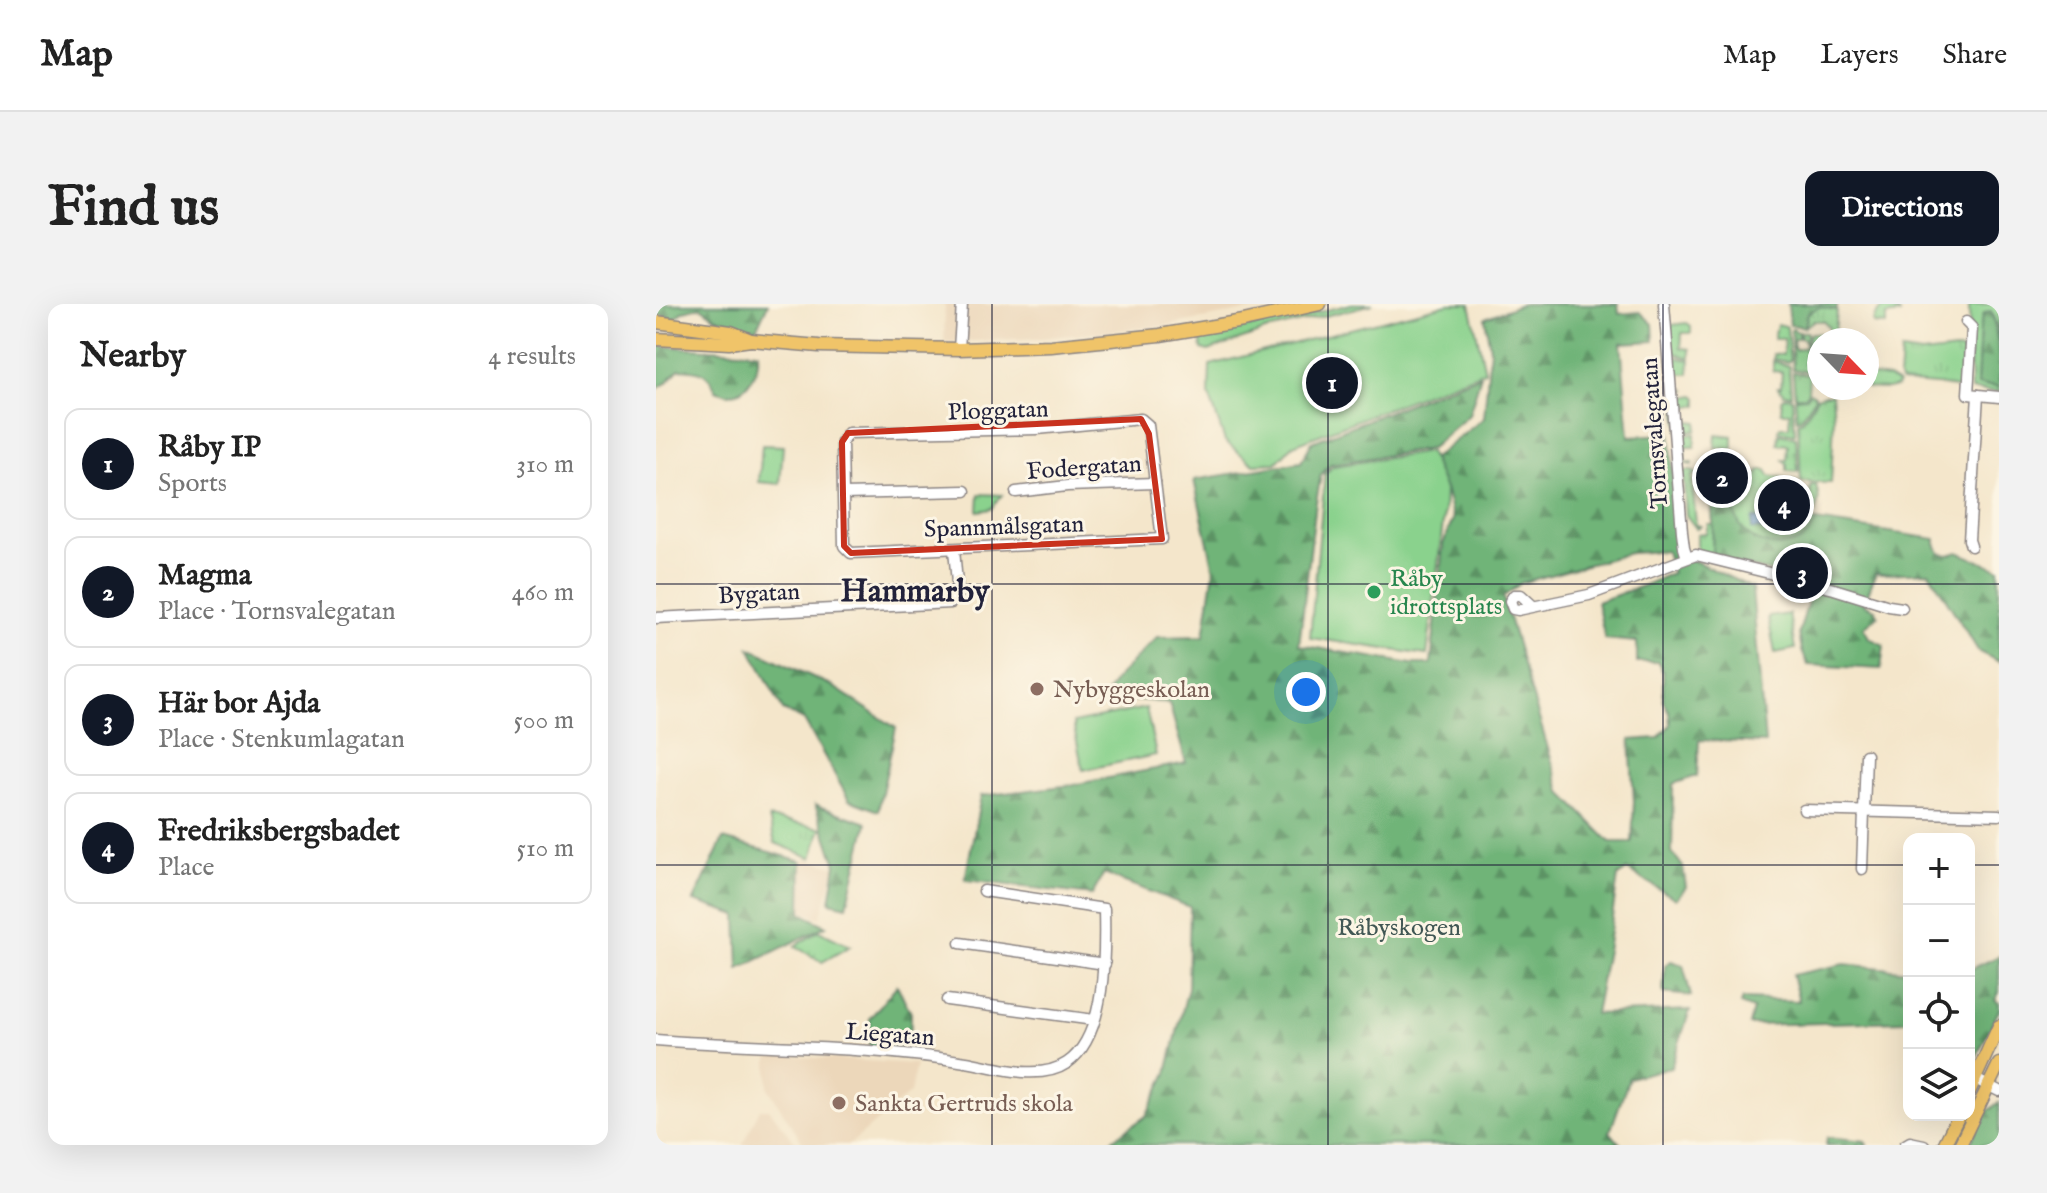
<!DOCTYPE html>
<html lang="en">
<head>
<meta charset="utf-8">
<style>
	:root { --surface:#fff; --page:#f2f2f2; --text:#222; --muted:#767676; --line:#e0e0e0; --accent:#111827 }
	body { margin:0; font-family:"IM FELL English",serif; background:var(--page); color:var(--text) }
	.controls { position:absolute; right:24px; bottom:24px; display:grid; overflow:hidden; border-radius:16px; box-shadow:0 8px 32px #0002 }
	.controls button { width:72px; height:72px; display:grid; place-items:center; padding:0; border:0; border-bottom:2px solid var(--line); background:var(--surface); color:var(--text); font:40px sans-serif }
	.compass { position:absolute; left:1151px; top:24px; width:72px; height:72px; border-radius:50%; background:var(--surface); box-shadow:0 8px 32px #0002; rotate:115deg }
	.you { position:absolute; left:650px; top:388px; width:28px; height:28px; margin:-20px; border:6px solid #fff; border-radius:50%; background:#1a73e8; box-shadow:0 0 0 12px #1a73e833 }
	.badge { display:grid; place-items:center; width:52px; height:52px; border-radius:50%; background:var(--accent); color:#fff; font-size:26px; font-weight:700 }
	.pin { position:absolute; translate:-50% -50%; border:4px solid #fff; box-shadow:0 2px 8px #0006 }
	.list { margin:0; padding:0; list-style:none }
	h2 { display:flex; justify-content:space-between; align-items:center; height:104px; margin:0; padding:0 32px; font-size:34px }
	h2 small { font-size:26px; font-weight:400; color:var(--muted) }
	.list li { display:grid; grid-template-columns:52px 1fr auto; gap:24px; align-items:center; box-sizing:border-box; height:112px; margin:0 16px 16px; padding:0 16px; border:2px solid var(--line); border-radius:16px }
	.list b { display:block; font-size:30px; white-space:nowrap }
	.list p { margin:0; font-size:26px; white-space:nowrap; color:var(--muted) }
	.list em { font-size:26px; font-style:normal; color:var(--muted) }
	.icon { flex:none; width:44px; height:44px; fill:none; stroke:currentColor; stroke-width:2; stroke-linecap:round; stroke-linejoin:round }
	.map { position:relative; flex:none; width:1343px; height:841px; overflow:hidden; border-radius:16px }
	header { display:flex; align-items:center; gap:48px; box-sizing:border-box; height:112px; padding:0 40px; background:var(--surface); border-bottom:2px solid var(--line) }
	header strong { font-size:38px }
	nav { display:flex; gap:44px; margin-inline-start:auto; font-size:28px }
	.intro { display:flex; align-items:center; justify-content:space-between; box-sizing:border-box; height:192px; padding:0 48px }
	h1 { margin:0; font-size:56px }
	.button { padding:20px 36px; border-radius:16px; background:var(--accent); color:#fff; font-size:28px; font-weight:700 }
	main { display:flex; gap:48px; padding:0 48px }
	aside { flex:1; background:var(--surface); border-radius:16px; box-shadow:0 8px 32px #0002 }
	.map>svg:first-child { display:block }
	.built { fill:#ecd7ba }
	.grass { fill:url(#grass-tufts); stroke:#567a64; stroke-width:2 }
	.forest { fill:url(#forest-firs); stroke:#486b5a; stroke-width:2; fill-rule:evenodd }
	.pitch { fill:#8ad28d; stroke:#567a64; stroke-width:2 }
	.water { fill:url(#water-ripples); stroke:#4f6d94; stroke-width:2 }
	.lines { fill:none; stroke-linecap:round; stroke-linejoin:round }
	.minor-casing { stroke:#8b8483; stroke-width:13 }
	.major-casing { stroke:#8b8483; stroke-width:15 }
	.minor { stroke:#fff; stroke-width:10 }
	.major { stroke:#f0c469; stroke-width:12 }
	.marked { fill:none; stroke:#c8321e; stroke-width:6; stroke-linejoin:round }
	.grid { fill:none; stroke:#22223b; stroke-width:2; stroke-opacity:0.55 }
	.leisure-dot { fill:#2e9e5b; stroke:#fcf5e5; stroke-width:3 }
	.education-dot { fill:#8d6e63; stroke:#fcf5e5; stroke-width:3 }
	.labels { text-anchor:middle; stroke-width:6; stroke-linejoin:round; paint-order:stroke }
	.street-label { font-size:24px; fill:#22223b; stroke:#fcf5e5 }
	.leisure-label { font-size:24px; fill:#27864d; stroke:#fcf5e5; text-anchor:start }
	.education-label { font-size:24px; fill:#785e54; stroke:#fcf5e5; text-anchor:start }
	.park-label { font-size:24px; fill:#415754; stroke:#fcf5e5 }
	.district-label { font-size:32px; font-weight:bold; fill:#22223b; stroke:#fcf5e5 }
</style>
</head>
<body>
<header>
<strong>Map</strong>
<nav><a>Map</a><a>Layers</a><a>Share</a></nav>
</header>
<div class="intro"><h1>Find us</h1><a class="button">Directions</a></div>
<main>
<aside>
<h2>Nearby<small>4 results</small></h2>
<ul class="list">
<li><span class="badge">1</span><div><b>Råby IP</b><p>Sports</p></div><em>310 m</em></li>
<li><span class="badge">2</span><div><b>Magma</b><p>Place · Tornsvalegatan</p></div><em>460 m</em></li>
<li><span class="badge">3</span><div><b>Här bor Ajda</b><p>Place · Stenkumlagatan</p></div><em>500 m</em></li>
<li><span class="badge">4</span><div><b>Fredriksbergsbadet</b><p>Place</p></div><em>510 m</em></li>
</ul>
</aside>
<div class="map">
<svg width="1343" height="841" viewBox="0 0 1343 841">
	<defs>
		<pattern id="grass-tufts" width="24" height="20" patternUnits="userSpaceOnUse" patternTransform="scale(2)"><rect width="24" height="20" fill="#8ad28d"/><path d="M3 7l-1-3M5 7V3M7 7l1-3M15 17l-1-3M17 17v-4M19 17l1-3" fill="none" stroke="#77b47b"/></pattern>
		<pattern id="forest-firs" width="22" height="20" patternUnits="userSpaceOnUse" patternTransform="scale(2)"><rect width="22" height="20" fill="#6fb478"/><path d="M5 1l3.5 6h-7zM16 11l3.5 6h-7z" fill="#5b9264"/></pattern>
		<pattern id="water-ripples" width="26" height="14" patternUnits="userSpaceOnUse" patternTransform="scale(2)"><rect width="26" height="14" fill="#7cb8ee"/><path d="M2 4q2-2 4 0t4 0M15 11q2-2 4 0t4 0" fill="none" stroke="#6595c2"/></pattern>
	</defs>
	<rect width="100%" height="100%" fill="#fcf5e5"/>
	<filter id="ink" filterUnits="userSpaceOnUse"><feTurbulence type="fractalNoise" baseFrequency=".0125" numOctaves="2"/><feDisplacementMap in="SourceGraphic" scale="16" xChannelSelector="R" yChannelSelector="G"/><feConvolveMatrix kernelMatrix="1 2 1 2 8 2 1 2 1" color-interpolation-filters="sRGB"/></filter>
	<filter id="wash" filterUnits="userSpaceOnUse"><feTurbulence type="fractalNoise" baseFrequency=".006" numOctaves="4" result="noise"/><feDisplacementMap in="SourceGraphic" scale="32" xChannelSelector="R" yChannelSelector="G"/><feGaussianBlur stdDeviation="1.8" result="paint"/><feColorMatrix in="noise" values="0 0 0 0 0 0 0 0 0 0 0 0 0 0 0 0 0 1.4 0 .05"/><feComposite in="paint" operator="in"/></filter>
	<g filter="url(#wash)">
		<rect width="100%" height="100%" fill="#f4e6cb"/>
		<g class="built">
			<path d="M289 0H627L508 22 386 34 288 38Z"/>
			<path d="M149 554 179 563 164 614 137 604Z"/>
			<path d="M112 751 260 760 254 789 193 841H148L112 784Z"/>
			<path d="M104 805H113L141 841H86Z"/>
		</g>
		<g class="grass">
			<path d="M696 0H717L612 26 552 47 546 45 544 32 634 15Z"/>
			<path d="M1313 0H1343V38L1341 22 1335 8 1328 10 1324 25 1321 80 1343 83V88L1315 86Z"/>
			<path d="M1163 2 1181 6 1179 29 1173 28V24L1168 17H1157L1149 23 1152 9Z"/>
			<path d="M1232 2 1243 8 1244 10 1230 12V21L1217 20C1217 12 1224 3 1232 2Z"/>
			<path d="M1031 19 1035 22V29H1026L1025 44 1034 45V54L1017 49 1014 25 1016 21Z"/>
			<path d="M1121 20 1130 22 1131 24 1134 56 1132 58 1117 55V50H1127L1128 35H1118Z"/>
			<path d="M1136 25 1142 28V34L1137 36 1138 44 1140 46 1149 43 1148 35 1144 34V28H1151L1148 60 1153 61V68L1137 65 1135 27Z"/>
			<path d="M1300 46 1307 47 1304 85 1291 82 1245 78 1243 75 1245 47 1266 50Z"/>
			<path d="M1017 53 1034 56 1033 70H1023L1022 85 1031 86 1022 88 1020 87Z"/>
			<path d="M1117 57 1133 62 1135 91 1128 90 1122 83H1125L1126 68 1117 67Z"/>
			<path d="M1137 68 1153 71 1152 87 1150 92H1139Z"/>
			<path d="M1211 71 1232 74 1242 80 1241 83 1232 85 1211 84Z"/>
			<path d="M1154 88 1159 91V94L1145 114 1141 115 1139 94 1151 93Z"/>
			<path d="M1169 90H1176L1178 114 1175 179 1145 178 1142 118 1147 116C1151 109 1159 100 1160 93Z"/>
			<path d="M1039 91 1042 94V102H1032L1031 117 1041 118 1040 127H1023L1020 95Z"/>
			<path d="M1129 93 1136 94 1139 129 1138 130 1123 127 1124 123H1133L1134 108H1125L1126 95Z"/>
			<path d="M1023 130H1039V143H1029L1028 158 1037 159 1036 161 1025 159Z"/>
			<path d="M1060 130 1077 132V145L1059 144Z"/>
			<path d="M1123 130 1140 133 1142 168 1131 167V161L1127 156H1131L1132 141 1122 140Z"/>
			<path d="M1027 167H1036L1040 169V171L1036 172 1040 221 1045 222 1044 223 1040 224 1030 211Z"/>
			<path d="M1155 181H1160C1164 197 1163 194 1159 209L1147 207 1144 201H1153Z"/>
			<path d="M323 190 346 191 335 205 322 207Z"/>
			<path d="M1052 220H1057L1056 254 1041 248V230L1050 229Z"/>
			<path d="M113 514 165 524 156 554 119 539Z"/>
			<path d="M163 627 194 642 166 658 139 642Z"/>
		</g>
		<g class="forest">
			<path d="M0 0H112L100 25 60 14 45 3 27 7 18 15 0 11Z"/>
			<path d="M865 0H962L963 10 984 8 997 20 998 37 965 39 973 132 1014 130 1024 250 1096 284 1109 439 1043 436 1041 472 1017 480 1016 548 1027 563 1030 583 1020 595 971 566 962 572 952 641 939 710 1034 706 1015 763 973 774 954 828 965 841H449L490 812 511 769 532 684 534 603 448 570 436 591 309 576 325 492 416 481 530 459 513 399 486 396 444 400 459 376 501 333 548 332 558 266 538 176 645 158 656 138 825 71 813 111 774 145 675 160 665 171 660 198 643 341 756 360H775L787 240 797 215 789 185 776 155 828 114 834 45 829 14ZM1010 247 1016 269 986 282 941 298 949 335 981 338V358H1002L1007 368V397L1013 408 1014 421 1002 434 974 436 978 497 976 538H954L905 488 847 293 865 279 974 249Z"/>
			<path d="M1132 0H1181V6L1163 3 1152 9 1149 23 1134 21Z"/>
			<path d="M1335 8C1343 32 1343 57 1343 83L1321 81 1324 25 1328 9Z"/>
			<path d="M0 42 102 48C104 65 93 88 73 90 71 90 62 87 60 86 51 67 44 66 23 65L10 79 1 85Z"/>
			<path d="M1053 170 1078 171C1077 203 1075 212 1098 236L1149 233 1160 217 1280 235V240L1284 249 1292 251 1302 248 1343 265V358L1323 348 1273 268 1225 270 1220 269 1208 300 1219 305 1222 312 1208 323 1213 334 1228 341 1225 365 1152 361 1146 347 1143 329 1153 294 1164 280 1056 254 1057 220Z"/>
			<path d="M94 344 176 382 240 424 222 507 193 496 148 416 127 406Z"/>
			<path d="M159 501 211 519 191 602 174 598 180 560Z"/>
			<path d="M67 535 146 557 145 609 170 622 83 665 81 611 38 597Z"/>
			<path d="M1343 652V688L1339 696 1343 699V706L1313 768V666Z"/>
			<path d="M1015 657 1027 661 1035 692 1007 689 1009 662Z"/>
			<path d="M1188 660 1253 667V715L1249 717 1093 721 1097 705 1084 700 1086 695 1143 697 1136 671Z"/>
			<path d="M241 681 255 709 254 743 213 742 214 714Z"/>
			<path d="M1343 798V841H1314L1328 810Z"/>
			<path d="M1171 833 1209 837 1211 841H1170Z"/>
		</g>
		<g class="pitch">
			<path d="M792 0H814L829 67 637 141 620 159 597 160 569 137 553 91 554 61Z"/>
			<path d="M1155 29H1162L1171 32 1170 36H1163V58L1151 56 1153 31Z"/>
			<path d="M106 141 127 142 124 180 103 178Z"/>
			<path d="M773 148 789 186 788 210 771 351 654 334 669 170 677 162Z"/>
			<path d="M1103 166H1111L1113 172C1125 173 1130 177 1141 178L1138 213 1160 217C1157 221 1154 229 1150 232 1131 248 1096 242 1084 221 1075 206 1078 187 1078 171H1102Z"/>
			<path d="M1133 310 1139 345 1119 349 1112 313Z"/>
			<path d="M490 404 500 451 427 466 417 419Z"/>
		</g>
		<path class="water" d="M1097 214 1123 216 1122 226 1096 225Z"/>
	</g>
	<g filter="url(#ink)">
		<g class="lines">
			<g class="minor-casing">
				<g id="minor">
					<path d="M1008 0 1026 228 1028 244 1031 254"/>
					<path d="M1310 18 1316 24 1312 90 1343 93"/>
					<path d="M303 45 306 0"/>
					<path d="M485 115 492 121 506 235 195 249 188 242 186 138 192 129 381 125Z"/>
					<path d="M360 188 411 182 499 179"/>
					<path d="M188 190 309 187"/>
					<path d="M1315 242 1313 236 1322 91"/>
					<path d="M877 302 865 291H858L854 297 857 305 862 306 933 291 1040 251 1178 285 1233 302 1246 304"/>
					<path d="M0 314 295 299 302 291 298 245"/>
					<path d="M1148 506 1343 511"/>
					<path d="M1206 565 1210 451"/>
					<path d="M304 639 449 660"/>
					<path d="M291 696 438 716"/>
					<path d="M0 736C103 744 208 741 310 758 340 763 383 778 411 759 451 732 449 647 448 605L328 587"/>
					<path d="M1319 775 1343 787"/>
					<path d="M1249 841 1254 838 1268 841"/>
				</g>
			</g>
			<g class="major-casing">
				<g id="major">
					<path d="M0 18 75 28 95 36 163 42 303 45 395 42 504 31 587 17 664 0"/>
					<path d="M0 35 73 39 95 36"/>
					<path d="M1313 788 1343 722"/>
					<path d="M1288 841 1303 811"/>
					<path d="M1304 841 1343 760"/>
				</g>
			</g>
			<use href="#minor" class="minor"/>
			<use href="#major" class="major"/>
		</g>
	</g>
	<path class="marked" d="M485 115 493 130 506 235 195 249 188 242 186 138 192 129Z"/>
	<path class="grid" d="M336 0V841M672 0V841M1007 0V841M0 280H1343M0 561H1253M1313 561H1343"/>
	<circle class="leisure-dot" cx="718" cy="288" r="8"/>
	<g class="education-dot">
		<circle cx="381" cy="385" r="8"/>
		<circle cx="183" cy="799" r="8"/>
	</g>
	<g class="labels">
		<g class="street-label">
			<text transform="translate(342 106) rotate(-2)" y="8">Ploggatan</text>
			<text transform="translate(998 129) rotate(-94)" y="8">Tornsvalegatan</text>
			<text transform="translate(428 163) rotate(-4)" y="8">Fodergatan</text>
			<text transform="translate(348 222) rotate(-2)" y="8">Spannmålsgatan</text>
			<text transform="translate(103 289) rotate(-3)" y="8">Bygatan</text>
			<text transform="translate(234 730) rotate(4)" y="8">Liegatan</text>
		</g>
		<g class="leisure-label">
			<text x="734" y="282">Råby<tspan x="734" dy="28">idrottsplats</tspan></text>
		</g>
		<g class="education-label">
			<text x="397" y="393">Nybyggeskolan</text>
			<text x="199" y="807">Sankta Gertruds skola</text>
		</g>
		<g class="park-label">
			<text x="743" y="631">Råbyskogen</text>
		</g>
		<g class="district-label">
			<text x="259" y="297">Hammarby</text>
		</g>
	</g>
</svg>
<div class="controls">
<button>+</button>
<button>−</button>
<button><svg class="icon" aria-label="locate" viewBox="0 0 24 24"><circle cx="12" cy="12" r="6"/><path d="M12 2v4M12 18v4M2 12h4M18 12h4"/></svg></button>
<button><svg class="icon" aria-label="layers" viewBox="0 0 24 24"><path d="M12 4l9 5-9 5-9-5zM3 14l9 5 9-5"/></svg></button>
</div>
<svg class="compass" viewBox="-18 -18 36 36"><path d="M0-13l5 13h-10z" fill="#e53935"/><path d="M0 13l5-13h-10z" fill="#767676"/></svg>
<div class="you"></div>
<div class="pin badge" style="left:676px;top:79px">1</div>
<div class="pin badge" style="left:1066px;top:174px">2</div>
<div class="pin badge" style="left:1146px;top:269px">3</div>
<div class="pin badge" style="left:1128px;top:201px">4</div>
</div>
</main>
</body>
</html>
